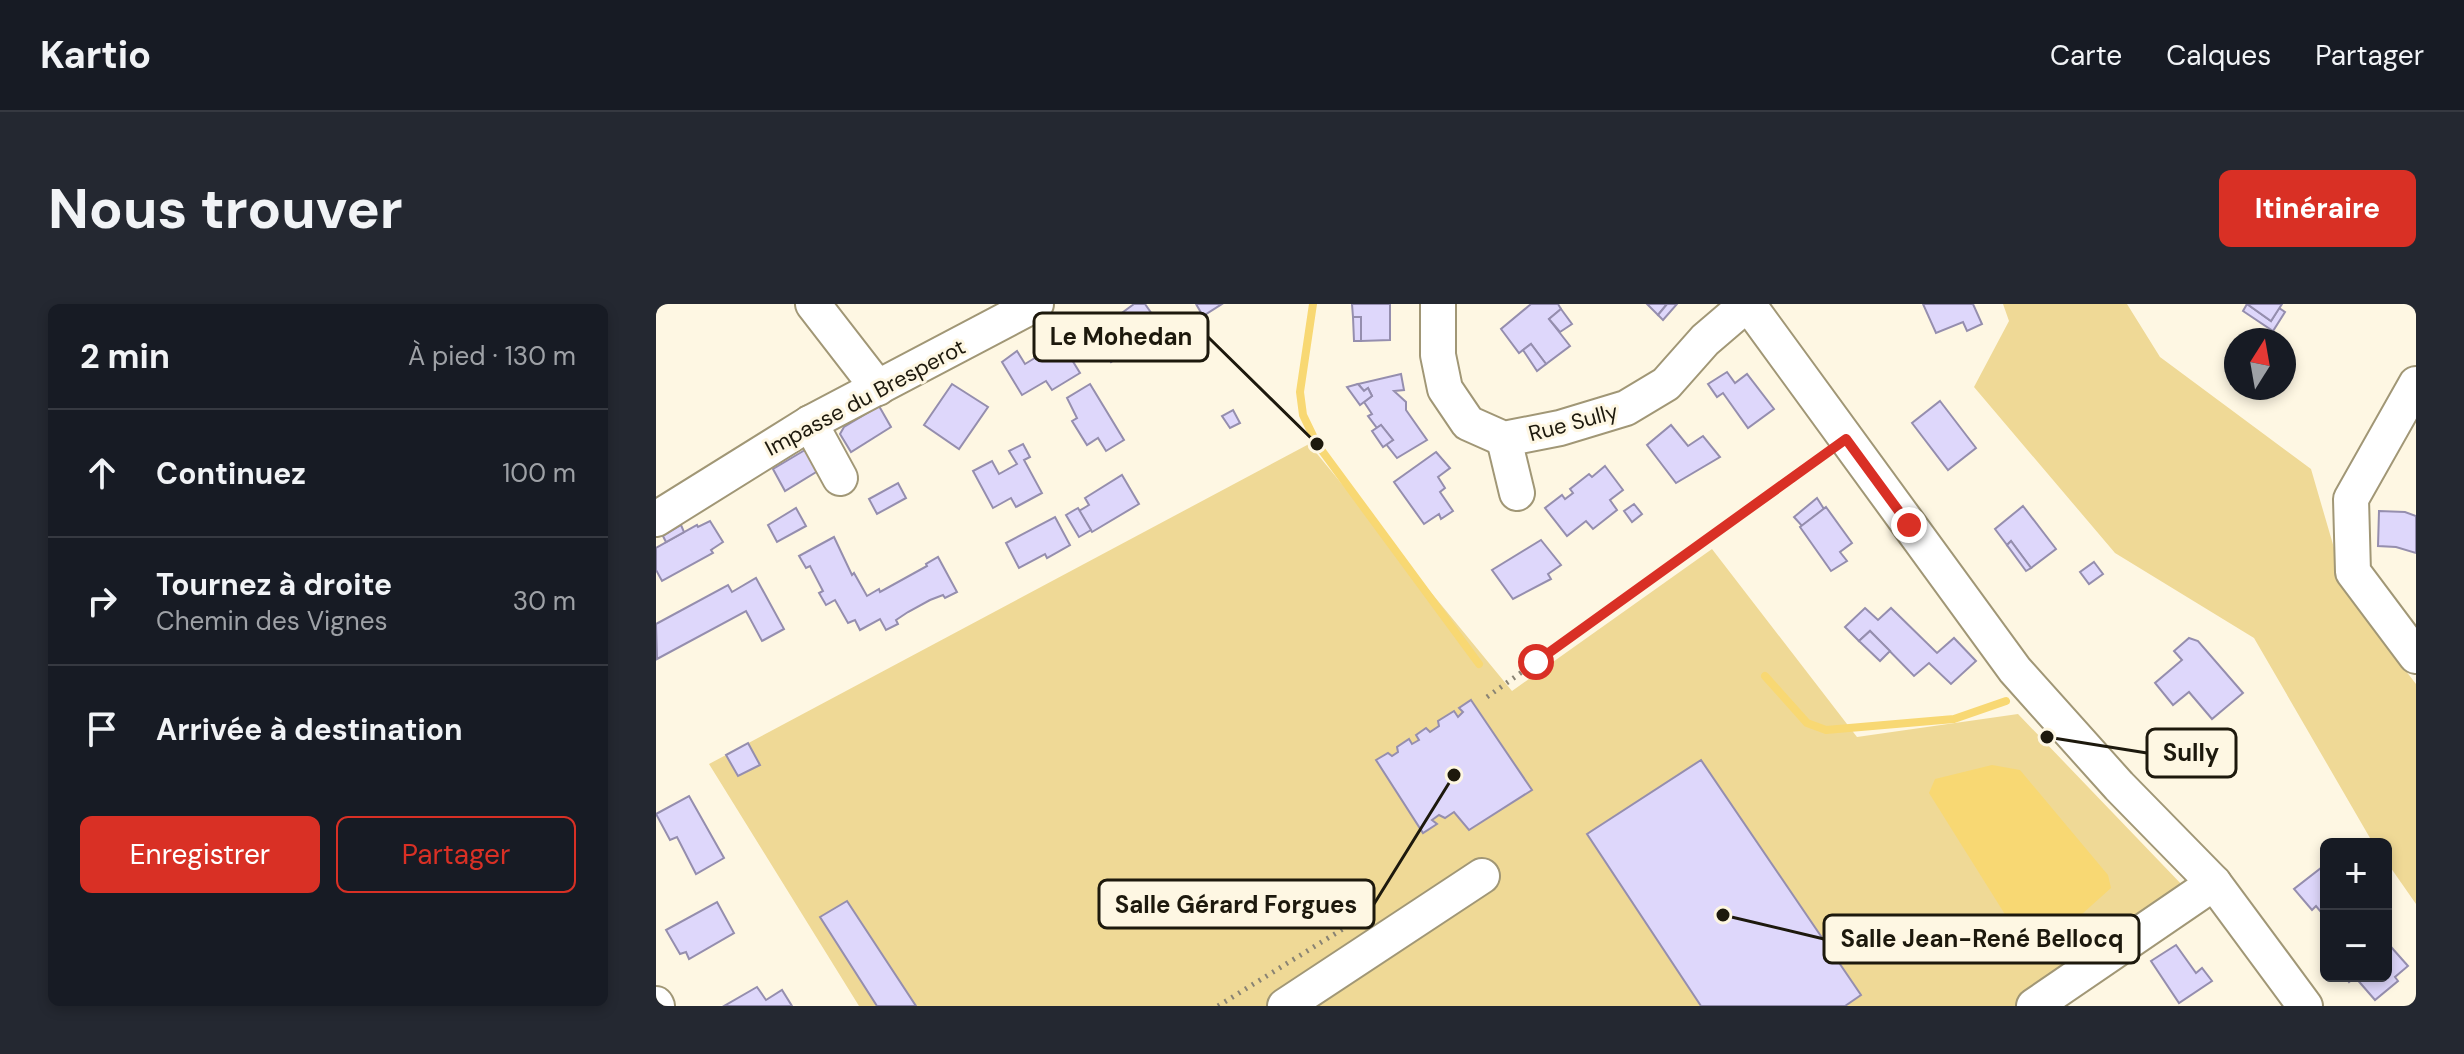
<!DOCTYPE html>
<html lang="fr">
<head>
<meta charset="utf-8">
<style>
	:root { --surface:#171b24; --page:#242831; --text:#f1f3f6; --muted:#9ea1a6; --line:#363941; --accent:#d93025 }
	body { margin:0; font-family:"DM Sans",sans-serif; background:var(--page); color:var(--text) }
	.controls { position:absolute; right:24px; bottom:24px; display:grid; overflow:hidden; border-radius:12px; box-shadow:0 4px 12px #0003 }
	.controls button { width:72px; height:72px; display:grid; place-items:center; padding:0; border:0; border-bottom:2px solid var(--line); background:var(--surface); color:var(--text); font:40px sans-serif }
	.compass { position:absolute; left:1568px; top:24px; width:72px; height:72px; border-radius:50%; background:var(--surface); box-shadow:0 4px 12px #0003; rotate:11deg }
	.stop { position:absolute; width:24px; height:24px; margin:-18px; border:6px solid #d93025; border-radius:50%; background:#fff }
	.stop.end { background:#d93025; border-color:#fff; box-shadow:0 2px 8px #0008 }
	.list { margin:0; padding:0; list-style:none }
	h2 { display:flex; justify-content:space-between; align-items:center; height:104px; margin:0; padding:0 32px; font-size:34px }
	h2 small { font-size:26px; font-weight:400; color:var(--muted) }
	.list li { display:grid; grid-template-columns:52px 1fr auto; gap:24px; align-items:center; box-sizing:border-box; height:128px; padding:0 32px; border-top:2px solid var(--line) }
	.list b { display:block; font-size:30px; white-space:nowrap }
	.list p { margin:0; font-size:26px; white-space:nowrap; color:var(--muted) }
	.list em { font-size:26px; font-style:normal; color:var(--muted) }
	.actions { display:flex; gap:16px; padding:24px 32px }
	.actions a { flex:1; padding:18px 0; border:2px solid var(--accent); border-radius:12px; text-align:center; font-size:28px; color:var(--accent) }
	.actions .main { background:var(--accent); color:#fff }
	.icon { flex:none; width:44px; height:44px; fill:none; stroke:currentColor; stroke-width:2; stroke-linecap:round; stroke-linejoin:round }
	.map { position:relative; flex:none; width:1760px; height:702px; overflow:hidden; border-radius:12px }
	header { display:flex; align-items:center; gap:48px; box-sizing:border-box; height:112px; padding:0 40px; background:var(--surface); border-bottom:2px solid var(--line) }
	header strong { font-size:38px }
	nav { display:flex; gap:44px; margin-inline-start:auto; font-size:28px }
	.intro { display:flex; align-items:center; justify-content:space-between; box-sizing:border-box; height:192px; padding:0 48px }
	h1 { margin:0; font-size:56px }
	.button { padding:20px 36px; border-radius:12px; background:var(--accent); color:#fff; font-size:28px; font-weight:700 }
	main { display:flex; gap:48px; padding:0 48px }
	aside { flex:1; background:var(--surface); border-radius:12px; box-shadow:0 4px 12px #0003 }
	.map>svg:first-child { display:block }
	.green { fill:#efd996 }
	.water { fill:#f8d873 }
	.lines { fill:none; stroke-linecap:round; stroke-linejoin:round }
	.stream { stroke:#f8d873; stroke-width:8 }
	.building { fill:#ded7fb; stroke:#958eae; stroke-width:2 }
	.minor-casing { stroke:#a19776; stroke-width:38 }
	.path { stroke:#898373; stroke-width:5; stroke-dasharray:2 6; stroke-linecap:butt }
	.minor { stroke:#fff; stroke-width:34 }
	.route { stroke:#d93025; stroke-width:10 }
	.labels { text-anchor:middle; stroke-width:6; stroke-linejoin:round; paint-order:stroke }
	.street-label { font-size:22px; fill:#1d190d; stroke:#fef7e3 }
	.leader { fill:none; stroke:#1d190d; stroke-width:3 }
	.callout-dot { fill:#1d190d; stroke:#fef7e3; stroke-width:3 }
	.callout { fill:#fef7e3; stroke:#1d190d; stroke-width:3 }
	.callout-label { font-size:24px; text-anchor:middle; font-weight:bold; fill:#1d190d }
</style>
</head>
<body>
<header>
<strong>Kartio</strong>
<nav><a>Carte</a><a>Calques</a><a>Partager</a></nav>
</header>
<div class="intro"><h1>Nous trouver</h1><a class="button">Itinéraire</a></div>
<main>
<aside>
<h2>2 min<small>À pied · 130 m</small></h2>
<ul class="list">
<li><svg class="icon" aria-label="ahead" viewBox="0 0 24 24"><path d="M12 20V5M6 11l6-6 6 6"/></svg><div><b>Continuez</b></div><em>100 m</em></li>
<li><svg class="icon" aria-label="right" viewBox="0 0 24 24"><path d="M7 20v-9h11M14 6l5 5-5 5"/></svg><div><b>Tournez à droite</b><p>Chemin des Vignes</p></div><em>30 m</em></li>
<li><svg class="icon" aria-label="arrive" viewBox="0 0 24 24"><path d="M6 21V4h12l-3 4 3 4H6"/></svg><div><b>Arrivée à destination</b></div></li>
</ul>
<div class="actions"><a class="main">Enregistrer</a><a>Partager</a></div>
</aside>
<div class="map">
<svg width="1760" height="702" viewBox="0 0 1760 702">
	<rect width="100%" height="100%" fill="#fef7e3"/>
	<g class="green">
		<path d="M1347 0H1471L1504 53 1655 165 1692 292 1760 380V600L1730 557V540H1718L1714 534 1598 334 1459 249 1318 83 1353 17Z"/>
		<path d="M653 140 856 387 1056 245 1201 433 1362 410 1529 584 1364 702H203L53 460Z"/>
	</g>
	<path class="water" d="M1336 461 1364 466 1452 571 1455 584 1377 654 1363 622 1350 612 1273 489 1279 475Z"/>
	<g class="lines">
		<g class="stream">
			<path d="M657 0 644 88 647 111 661 140 823 360"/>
			<path d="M1109 372 1151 419 1170 426 1298 415 1350 397"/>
		</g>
	</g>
	<g class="building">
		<path d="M478 0H489L505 23 455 58 436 31Z"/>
		<path d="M540 0H566L547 12Z"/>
		<path d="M696 0H734V36L705 37V13H697Z"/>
		<path d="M875 0H902L905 5 893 15 914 42 890 60 875 40 863 49 845 25Z"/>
		<path d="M991 0H1011L1002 11Z"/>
		<path d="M1011 0H1021L1007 16 1002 11Z"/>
		<path d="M1267 0H1317L1326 20 1311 27 1307 18 1280 29Z"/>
		<path d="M1591 0 1615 17 1623 4 1629 8 1617 27 1587 7Z"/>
		<path d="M1591 0H1626L1615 17Z"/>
		<path d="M905 5 916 20 904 28 893 15Z"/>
		<path d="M697 13H705V37H698Z"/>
		<path d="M405 38 424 69 396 86 390 77 366 91 346 58 361 47 369 60Z"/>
		<path d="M875 40 890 60 881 67 867 46Z"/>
		<path d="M1071 68 1079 79 1091 70 1118 105 1092 124 1067 89 1061 93 1052 80Z"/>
		<path d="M745 70 748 86 738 87 750 98V106L771 136 741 154 730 140 737 136 725 121 721 124 712 112 716 110 708 98 716 92 712 84 708 87 702 80Z"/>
		<path d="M296 80 332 103 303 145 268 121Z"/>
		<path d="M434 80 468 136 450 147 442 134 431 141 416 117 421 114 411 94Z"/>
		<path d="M702 80 708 87 712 84 716 92 704 101 691 83Z"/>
		<path d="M1284 97 1320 144 1292 166 1256 119Z"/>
		<path d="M223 102 235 123 195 148 184 130 188 123Z"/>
		<path d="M577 106 584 119 574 124 566 112Z"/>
		<path d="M725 121 737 136 727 143 716 127Z"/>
		<path d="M1015 121 1032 142 1047 132 1064 153 1020 179 991 141Z"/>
		<path d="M367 140 374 153 368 156 386 189 360 203 355 194 337 204 317 167 336 157 343 170 361 160 353 147Z"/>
		<path d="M154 143 170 162 129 187 117 165Z"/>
		<path d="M780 148 794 164 782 173 789 184 784 188 797 207 785 215 783 210 768 220 738 178Z"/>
		<path d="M949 162 967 186 954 196 961 206 937 225 930 217 911 232 889 204 906 191 909 195 917 189 914 185 933 170 936 173Z"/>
		<path d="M466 171 483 200 436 228 423 207 433 201 429 194Z"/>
		<path d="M242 179 250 194 221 210 213 195Z"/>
		<path d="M1161 194 1168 205 1146 222 1138 213Z"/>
		<path d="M978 200 986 210 976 218 968 207Z"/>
		<path d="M1367 202 1400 245 1375 264 1355 237 1351 241 1339 225Z"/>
		<path d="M1170 203 1196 239 1184 248 1191 257 1175 267 1144 223Z"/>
		<path d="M140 204 150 222 121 238 112 221Z"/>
		<path d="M422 204 435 226 423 233 410 211Z"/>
		<path d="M1723 207 1749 208 1760 212V249L1740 243 1722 242Z"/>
		<path d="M399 213 414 241 391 254 389 250 363 264 350 239Z"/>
		<path d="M54 217 67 238 55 246 57 249 6 277 0 266V244L41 221 42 223Z"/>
		<path d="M25 221 28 228 10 238 7 232Z"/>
		<path d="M178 233 196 271 198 269 211 292 223 285 224 288 271 262 270 260 282 253 301 288 289 294 287 291 274 296 252 308 240 316 242 320 230 326 224 315 204 326 199 316 192 319 179 296 170 301 163 289 167 287 154 262 150 264 143 252Z"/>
		<path d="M885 236 905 261 892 270 895 275 857 295 836 266Z"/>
		<path d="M1355 237 1375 264 1370 267 1351 241Z"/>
		<path d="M1438 258 1447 270 1433 280 1424 268Z"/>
		<path d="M100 274 128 325 106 337 90 307 1 355 0 320 72 281 76 288Z"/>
		<path d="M1209 304 1222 316 1235 304 1281 349 1298 334 1320 357 1295 380 1273 359 1258 372 1214 327 1203 337 1189 323Z"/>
		<path d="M1214 327 1234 347 1224 357 1203 337Z"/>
		<path d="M1533 334 1542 337 1587 389 1556 415 1533 388 1517 401 1499 379 1526 356 1518 347Z"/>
		<path d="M815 396 876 486 813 526 798 508 789 514 783 511 776 516 781 520 767 529 720 456 732 449 736 452 742 448 741 443 753 435 756 440 763 436 760 431 770 424 774 428 783 422 782 417 798 407 802 413 807 408 803 404Z"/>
		<path d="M92 439 104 461 82 472 70 451Z"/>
		<path d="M1045 456 1205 691 1189 702H1045L931 530Z"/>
		<path d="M33 492 68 554 40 570 21 533 14 536 0 510Z"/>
		<path d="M1665 564 1670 570V614L1660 602 1656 606 1638 585Z"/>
		<path d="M191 597 260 702H221L164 613Z"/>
		<path d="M61 598 78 629 33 655 30 648 24 650 10 626Z"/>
		<path d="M1520 641 1540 669 1546 664 1556 677 1523 699 1495 657Z"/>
		<path d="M1736 644 1752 662 1739 673 1742 677 1719 696 1699 673 1693 678 1688 672H1730V649Z"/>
		<path d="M101 683 110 696 126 686 136 702H68Z"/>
	</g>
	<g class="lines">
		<g class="minor-casing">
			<g id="minor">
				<path d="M157 0 222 84"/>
				<path d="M782 0V51L789 85 812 119 848 135 904 124 970 104 1010 80 1049 36 1091 0"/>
				<path d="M1092 0 1359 366 1463 482 1558 579 1649 702"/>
				<path d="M1760 80 1695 195 1697 268 1760 352"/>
				<path d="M154 119 184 174"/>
				<path d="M848 135 861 189"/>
				<path d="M0 215 154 119 380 0"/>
				<path d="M0 700 1 702"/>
				<path d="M629 702 826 572"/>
				<path d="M1378 702 1558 579"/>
			</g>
		</g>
		<g class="path">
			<path d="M831 393 1167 152"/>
			<path d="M562 702 690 623"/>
		</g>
		<use href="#minor" class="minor"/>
	</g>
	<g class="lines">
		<path class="route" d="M880 358 1190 135 1253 221"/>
	</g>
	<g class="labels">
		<g class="street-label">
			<text transform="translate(209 93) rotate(-28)" y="8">Impasse du Bresperot</text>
			<text transform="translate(917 118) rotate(-15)" y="8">Rue Sully</text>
		</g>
	</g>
	<path class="leader" d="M661 140L552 33M1391 433L1491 449M798 471L718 600M1067 611L1168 635"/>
	<g class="callout-dot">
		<circle cx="661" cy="140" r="8"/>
		<circle cx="1391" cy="433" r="8"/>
		<circle cx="798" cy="471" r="8"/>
		<circle cx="1067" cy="611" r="8"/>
	</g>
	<g class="callout">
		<rect x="378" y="9" width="174" height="48" rx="8"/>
		<rect x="1491" y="425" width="89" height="48" rx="8"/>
		<rect x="443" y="576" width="275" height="48" rx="8"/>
		<rect x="1168" y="611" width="315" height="48" rx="8"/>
	</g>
	<g class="callout-label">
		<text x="465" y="41">Le Mohedan</text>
		<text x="1535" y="457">Sully</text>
		<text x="580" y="609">Salle Gérard Forgues</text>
		<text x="1326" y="643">Salle Jean-René Bellocq</text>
	</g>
</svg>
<div class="controls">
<button>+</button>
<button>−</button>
</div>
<svg class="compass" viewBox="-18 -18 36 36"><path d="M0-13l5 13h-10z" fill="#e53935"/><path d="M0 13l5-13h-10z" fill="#9ea1a6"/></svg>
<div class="stop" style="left:880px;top:358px"></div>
<div class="stop end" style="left:1253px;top:221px"></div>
</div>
</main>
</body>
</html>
